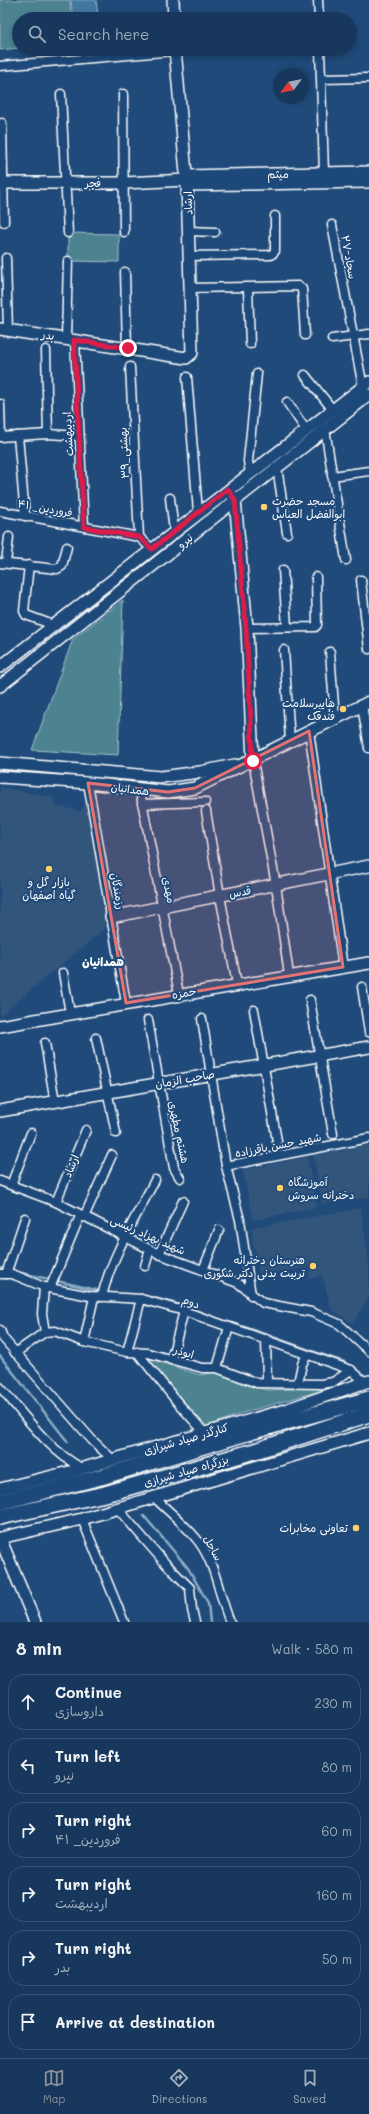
<!DOCTYPE html>
<html lang="en">
<head>
<meta charset="utf-8">
<style>
	:root { --surface:#17385c; --page:#203f62; --text:#f1f3f6; --muted:#9eacbb; --line:#365272; --accent:#8c9099 }
	body { margin:0; font-family:Mali,"Playpen Sans Arabic",sans-serif; background:var(--page); color:var(--text) }
	.compass { position:absolute; left:273px; top:68px; width:36px; height:36px; border-radius:50%; background:var(--surface); box-shadow:0 2px 6px #0003; rotate:238deg }
	.stop { position:absolute; width:12px; height:12px; margin:-9px; border:3px solid #e11d48; border-radius:50%; background:#fff }
	.stop.end { background:#e11d48; border-color:#fff; box-shadow:0 1px 4px #0008 }
	.list { margin:0; padding:0; list-style:none }
	h2 { display:flex; justify-content:space-between; align-items:center; height:52px; margin:0; padding:0 16px; font-size:17px }
	h2 small { font-size:13px; font-weight:400; color:var(--muted) }
	.list li { display:grid; grid-template-columns:26px 1fr auto; gap:12px; align-items:center; box-sizing:border-box; height:56px; margin:0 8px 8px; padding:0 8px; border:1px solid var(--line); border-radius:16px }
	.list b { display:block; font-size:15px; white-space:nowrap }
	.list p { margin:0; font-size:13px; white-space:nowrap; color:var(--muted) }
	.list em { font-size:13px; font-style:normal; color:var(--muted) }
	.icon { flex:none; width:22px; height:22px; fill:none; stroke:currentColor; stroke-width:2; stroke-linecap:round; stroke-linejoin:round }
	.map { position:relative; flex:none; width:369px; height:1622px; overflow:hidden }
	.search { position:absolute; background:var(--surface); box-shadow:0 2px 6px #0003; left:12px; right:12px; top:12px; height:44px; display:flex; align-items:center; gap:10px; box-sizing:border-box; padding:0 14px; border-radius:22px; color:var(--muted); font-size:15px }
	.sheet { height:436px; background:var(--surface) }
	nav { display:flex; justify-content:space-around; align-items:center; box-sizing:border-box; height:56px; border-top:1px solid var(--line); background:var(--surface); font-size:11px; color:var(--muted) }
	nav a { display:grid; justify-items:center; gap:2px }
	nav .on { color:var(--accent) }
	.map>svg:first-child { display:block }
	.built { fill:#33557c }
	.green { fill:#4d8391; stroke:#a6c1c8 }
	.water { fill:#42789f; stroke:#8eaec5 }
	.lines { fill:none; stroke-linecap:round; stroke-linejoin:round }
	.stream { stroke:#8eaec5; stroke-width:2.5 }
	.street-casing { stroke:#fff; stroke-width:11 }
	.secondary-casing { stroke:#fff; stroke-width:14 }
	.highway-casing { stroke:#fff; stroke-width:18 }
	.street { stroke:#1f4a7a; stroke-width:8 }
	.secondary { stroke:#1f4a7a; stroke-width:11 }
	.highway { stroke:#1f4a7a; stroke-width:15 }
	.route { stroke:#e11d48; stroke-width:5 }
	.marked { fill:#e47373; fill-opacity:0.2; stroke:#e47373; stroke-width:3; stroke-linejoin:round }
	.poi-dot { fill:#ffd166; stroke:#1f4a7a; stroke-width:1.5 }
	.labels { text-anchor:middle; stroke-width:4; stroke-linejoin:round; paint-order:stroke }
	.street-label { font-size:11px; fill:#fff; stroke:#1f4a7a }
	.poi-label { font-size:11px; fill:#fff; stroke:#1f4a7a; text-anchor:end }
	.neighbourhood-label { font-size:12px; font-weight:bold; fill:#fff; stroke:#1f4a7a }
</style>
</head>
<body>
<div class="map">
<svg width="369" height="1622" viewBox="0 0 369 1622">
	<rect width="100%" height="100%" fill="#1f4a7a"/>
	<filter id="ink" filterUnits="userSpaceOnUse"><feTurbulence type="fractalNoise" baseFrequency=".025" numOctaves="2"/><feDisplacementMap in="SourceGraphic" scale="8" xChannelSelector="R" yChannelSelector="G"/><feConvolveMatrix kernelMatrix="1 2 1 2 8 2 1 2 1" color-interpolation-filters="sRGB"/></filter>
	<g filter="url(#ink)">
		<g class="built">
			<path d="M0 787 52 797 56 806 81 811 86 800 108 926 0 1016Z"/>
			<path d="M369 1145V1197L322 1204 313 1154Z"/>
			<path d="M307 1157 317 1207 253 1220 243 1170Z"/>
			<path d="M361 1208 369 1265V1297L353 1324 331 1309 322 1275 309 1279 310 1268 259 1274 251 1228Z"/>
		</g>
		<g class="green">
			<path d="M0 0H70L71 19H19V48L0 50Z"/>
			<path d="M68 233 119 234V262L68 261Z"/>
			<path d="M123 600 118 755 32 750 73 639Z"/>
			<path d="M145 1357 200 1375 215 1372 266 1390 333 1387 243 1413 206 1427Z"/>
		</g>
		<path class="water" d="M71 0H96L98 14 73 16Z"/>
		<g class="lines">
			<g class="stream">
				<path d="M0 1268 6 1269"/>
				<path d="M13 1271 114 1294"/>
				<path d="M125 1294C156 1296 185 1305 214 1318"/>
				<path d="M228 1322C268 1333 305 1350 345 1362"/>
				<path d="M0 1356 68 1442"/>
				<path d="M144 1516 188 1568 208 1603 210 1622"/>
			</g>
			<g class="street-casing">
				<g id="street">
					<path d="M318 0 319 19"/>
					<path d="M320 49 324 173"/>
					<path d="M0 66 175 51"/>
					<path d="M322 79 369 78"/>
					<path d="M61 94 68 233"/>
					<path d="M123 94 124 232"/>
					<path d="M2 123 4 222"/>
					<path d="M332 225 363 387"/>
					<path d="M189 231 215 232"/>
					<path d="M189 256 271 255 275 251V216"/>
					<path d="M6 258 8 330"/>
					<path d="M125 272 127 348"/>
					<path d="M191 288 298 286 302 289 305 335"/>
					<path d="M248 288 250 344"/>
					<path d="M66 338 68 261"/>
					<path d="M332 339 369 334"/>
					<path d="M75 340 84 527"/>
					<path d="M46 350 48 434"/>
					<path d="M130 367 139 537"/>
					<path d="M305 375 333 410"/>
					<path d="M187 377 198 512"/>
					<path d="M287 402 306 430"/>
					<path d="M0 404 1 437"/>
					<path d="M325 429 346 560"/>
					<path d="M18 436 25 516"/>
					<path d="M0 437 48 434 79 436"/>
					<path d="M277 467 287 533"/>
					<path d="M250 473 248 461 257 374"/>
					<path d="M332 476 369 471"/>
					<path d="M170 498 174 531"/>
					<path d="M0 511 139 537 152 549"/>
					<path d="M0 563 57 569 62 566 67 547"/>
					<path d="M6 563 9 537"/>
					<path d="M29 565 24 611 26 615 53 625"/>
					<path d="M283 570 287 627"/>
					<path d="M361 580 369 649"/>
					<path d="M247 628 315 627 317 625 316 577"/>
					<path d="M284 650 290 741"/>
					<path d="M330 652 335 719"/>
					<path d="M362 705 369 748"/>
					<path d="M309 731 343 967"/>
					<path d="M253 761 276 885 289 975"/>
					<path d="M88 783 126 1003"/>
					<path d="M140 791 179 994"/>
					<path d="M142 804 205 802"/>
					<path d="M206 811 220 896 237 984"/>
					<path d="M63 973 70 1013"/>
					<path d="M362 987 369 1032"/>
					<path d="M310 1000 333 1134"/>
					<path d="M254 1010 277 1141"/>
					<path d="M202 1019 226 1166 240 1220 251 1295"/>
					<path d="M148 1020 174 1168 180 1178"/>
					<path d="M96 1038 116 1133"/>
					<path d="M45 1043 55 1102"/>
					<path d="M226 1166 369 1138"/>
					<path d="M0 1181 56 1202 159 1254 238 1283 263 1303 311 1312 339 1324 369 1351"/>
					<path d="M11 1185 31 1133"/>
					<path d="M56 1202 86 1130"/>
					<path d="M84 1217 112 1155"/>
					<path d="M159 1254 183 1201"/>
					<path d="M145 1266 150 1249"/>
					<path d="M203 1270 219 1230"/>
					<path d="M0 1274H12L44 1287 90 1296 141 1299 184 1311 351 1370 365 1382"/>
					<path d="M6 1274 25 1218"/>
					<path d="M44 1287 42 1314 45 1332"/>
					<path d="M50 1288 80 1216"/>
					<path d="M102 1297C110 1259 137 1215 155 1180"/>
					<path d="M0 1330 3 1338 92 1440 113 1460"/>
					<path d="M266 1339 267 1383"/>
					<path d="M84 1342 94 1297"/>
					<path d="M127 1352 141 1299"/>
					<path d="M137 1352 178 1403 205 1433"/>
					<path d="M15 1353 45 1332 55 1331 84 1342 127 1352 148 1353 202 1368H217L257 1383 321 1384 333 1382 351 1370"/>
					<path d="M171 1360 184 1311"/>
					<path d="M217 1368 229 1327"/>
					<path d="M298 1383 302 1364 307 1355"/>
					<path d="M0 1387C26 1417 48 1450 83 1469"/>
					<path d="M155 1498C169 1512 187 1526 199 1542 216 1565 219 1596 230 1622"/>
					<path d="M118 1509 165 1563 190 1588 192 1610 195 1622"/>
					<path d="M82 1519 124 1622"/>
				</g>
			</g>
			<g class="secondary-casing">
				<g id="secondary">
					<path d="M173 0 174 19"/>
					<path d="M186 176 369 172"/>
					<path d="M0 183H124L187 180"/>
					<path d="M187 185 369 182"/>
					<path d="M0 329 186 358 192 353 187 185 175 49"/>
					<path d="M232 495 235 500 247 628 253 761"/>
					<path d="M0 667 369 382"/>
					<path d="M0 686 369 395"/>
					<path d="M0 763 161 777 200 772 235 765"/>
					<path d="M0 777 88 783 168 792 195 788 369 702"/>
					<path d="M111 917 369 866"/>
					<path d="M0 1026 369 963"/>
					<path d="M0 1111 369 1047"/>
					<path d="M0 1489 77 1470 285 1410 369 1381"/>
					<path d="M0 1538 82 1519 369 1433"/>
					<path d="M0 1538 35 1622"/>
				</g>
			</g>
			<g class="highway-casing">
				<g id="highway">
					<path d="M0 1502 101 1477 250 1432 369 1399"/>
					<path d="M0 1517 105 1494 258 1450 369 1414"/>
				</g>
			</g>
			<use href="#street" class="street"/>
			<use href="#secondary" class="secondary"/>
			<use href="#highway" class="highway"/>
		</g>
	</g>
	<g class="lines" filter="url(#ink)">
		<path class="route" d="M128 348 74 340 84 527 139 537 152 549 228 489 235 500 246 628 253 761"/>
	</g>
	<path class="marked" d="M309 731 343 967 126 1003 88 783 168 792 195 788Z"/>
	<g class="poi-dot">
		<circle cx="264" cy="507" r="4"/>
		<circle cx="343" cy="709" r="4"/>
		<circle cx="49" cy="869" r="4"/>
		<circle cx="280" cy="1188" r="4"/>
		<circle cx="313" cy="1266" r="4"/>
		<circle cx="356" cy="1528" r="4"/>
	</g>
	<g class="labels">
		<g class="street-label">
			<text transform="translate(278 174) rotate(-1)" y="4">میثم</text>
			<text x="93" y="187">فجر</text>
			<text transform="translate(188 203) rotate(-92)" y="4">ارشاد</text>
			<text transform="translate(349 257) rotate(80)" y="4">۲۷-سجاد</text>
			<text transform="translate(48 335) rotate(8)" y="4">بدر</text>
			<text transform="translate(68 434) rotate(-93)" y="4">اردیبهشت</text>
			<text transform="translate(124 453) rotate(-93)" y="4">۳۹_بهشتی</text>
			<text transform="translate(45 508) rotate(10)" y="4">۴۱ _فروردین</text>
			<text transform="translate(185 541) rotate(-39)" y="4">نیرو</text>
			<text transform="translate(130 789) rotate(7)" y="4">همدانیان</text>
			<text transform="translate(169 890) rotate(79)" y="4">مهدی</text>
			<text transform="translate(118 891) rotate(80)" y="4">رزمندگان</text>
			<text transform="translate(240 892) rotate(-11)" y="4">قدس</text>
			<text transform="translate(184 993) rotate(-10)" y="4">حمزه</text>
			<text transform="translate(185 1079) rotate(-10)" y="4">صاحب الزمان</text>
			<text transform="translate(179 1132) rotate(78)" y="4">هشتم مطهری</text>
			<text transform="translate(278 1145) rotate(-11)" y="4">شهید حسن باقرزاده</text>
			<text transform="translate(71 1166) rotate(-68)" y="4">ارشاد</text>
			<text transform="translate(148 1235) rotate(24)" y="4">شهید بهزاد رئیسی</text>
			<text transform="translate(191 1302) rotate(19)" y="4">دوم</text>
			<text transform="translate(184 1352) rotate(16)" y="4">ابوذر</text>
			<text transform="translate(186 1439) rotate(-16)" y="4">کنارگذر صیاد شیرازی</text>
			<text transform="translate(186 1471) rotate(-16)" y="4">بزرگراه صیاد شیرازی</text>
			<text transform="translate(213 1548) rotate(61)" y="4">ساحل</text>
		</g>
		<g class="poi-label">
			<text x="272" y="505" text-anchor="start">مسجد حضرت<tspan x="272" dy="13">ابوالفضل العباس</tspan></text>
			<text x="335" y="707">هایپرسلامت<tspan x="335" dy="13">فندقک</tspan></text>
			<text x="49" y="886" text-anchor="middle">بازار گل و<tspan x="49" dy="13">گیاه اصفهان</tspan></text>
			<text x="288" y="1186" text-anchor="start">آموزشگاه<tspan x="288" dy="13">دخترانه سروش</tspan></text>
			<text x="305" y="1264">هنرستان دخترانه<tspan x="305" dy="13">تربیت بدنی دکتر شکوری</tspan></text>
			<text x="348" y="1532">تعاونی مخابرات</text>
		</g>
		<g class="neighbourhood-label">
			<text x="103" y="966">همدانیان</text>
		</g>
	</g>
</svg>
<svg class="compass" viewBox="-18 -18 36 36"><path d="M0-13l5 13h-10z" fill="#e53935"/><path d="M0 13l5-13h-10z" fill="#9eacbb"/></svg>
<div class="stop" style="left:253px;top:761px"></div>
<div class="stop end" style="left:128px;top:348px"></div>
<div class="search"><svg class="icon" aria-label="search" viewBox="0 0 24 24"><circle cx="10" cy="10" r="6"/><path d="M15 15l6 6"/></svg>Search here</div>
</div>
<section class="sheet">
<h2>8 min<small>Walk · 580 m</small></h2>
<ul class="list">
<li><svg class="icon" aria-label="ahead" viewBox="0 0 24 24"><path d="M12 20V5M6 11l6-6 6 6"/></svg><div><b>Continue</b><p>داروسازی</p></div><em>230 m</em></li>
<li><svg class="icon" aria-label="left" viewBox="0 0 24 24"><path d="M17 20v-9H6M10 6l-5 5 5 5"/></svg><div><b>Turn left</b><p>نیرو</p></div><em>80 m</em></li>
<li><svg class="icon" aria-label="right" viewBox="0 0 24 24"><path d="M7 20v-9h11M14 6l5 5-5 5"/></svg><div><b>Turn right</b><p>۴۱ _فروردین</p></div><em>60 m</em></li>
<li><svg class="icon" aria-label="right" viewBox="0 0 24 24"><path d="M7 20v-9h11M14 6l5 5-5 5"/></svg><div><b>Turn right</b><p>اردیبهشت</p></div><em>160 m</em></li>
<li><svg class="icon" aria-label="right" viewBox="0 0 24 24"><path d="M7 20v-9h11M14 6l5 5-5 5"/></svg><div><b>Turn right</b><p>بدر</p></div><em>50 m</em></li>
<li><svg class="icon" aria-label="arrive" viewBox="0 0 24 24"><path d="M6 21V4h12l-3 4 3 4H6"/></svg><div><b>Arrive at destination</b></div></li>
</ul>
</section>
<nav>
<a class="on"><svg class="icon" aria-label="map" viewBox="0 0 24 24"><path d="M3 6l6-2 6 2 6-2v14l-6 2-6-2-6 2zM9 4v14M15 6v14"/></svg>Map</a>
<a><svg class="icon" aria-label="directions" viewBox="0 0 24 24"><path d="M12 3l9 9-9 9-9-9zM9 14v-3h6M13 9l2 2-2 2"/></svg>Directions</a>
<a><svg class="icon" aria-label="saved" viewBox="0 0 24 24"><path d="M7 4h10v16l-5-4-5 4z"/></svg>Saved</a>
</nav>
</body>
</html>
